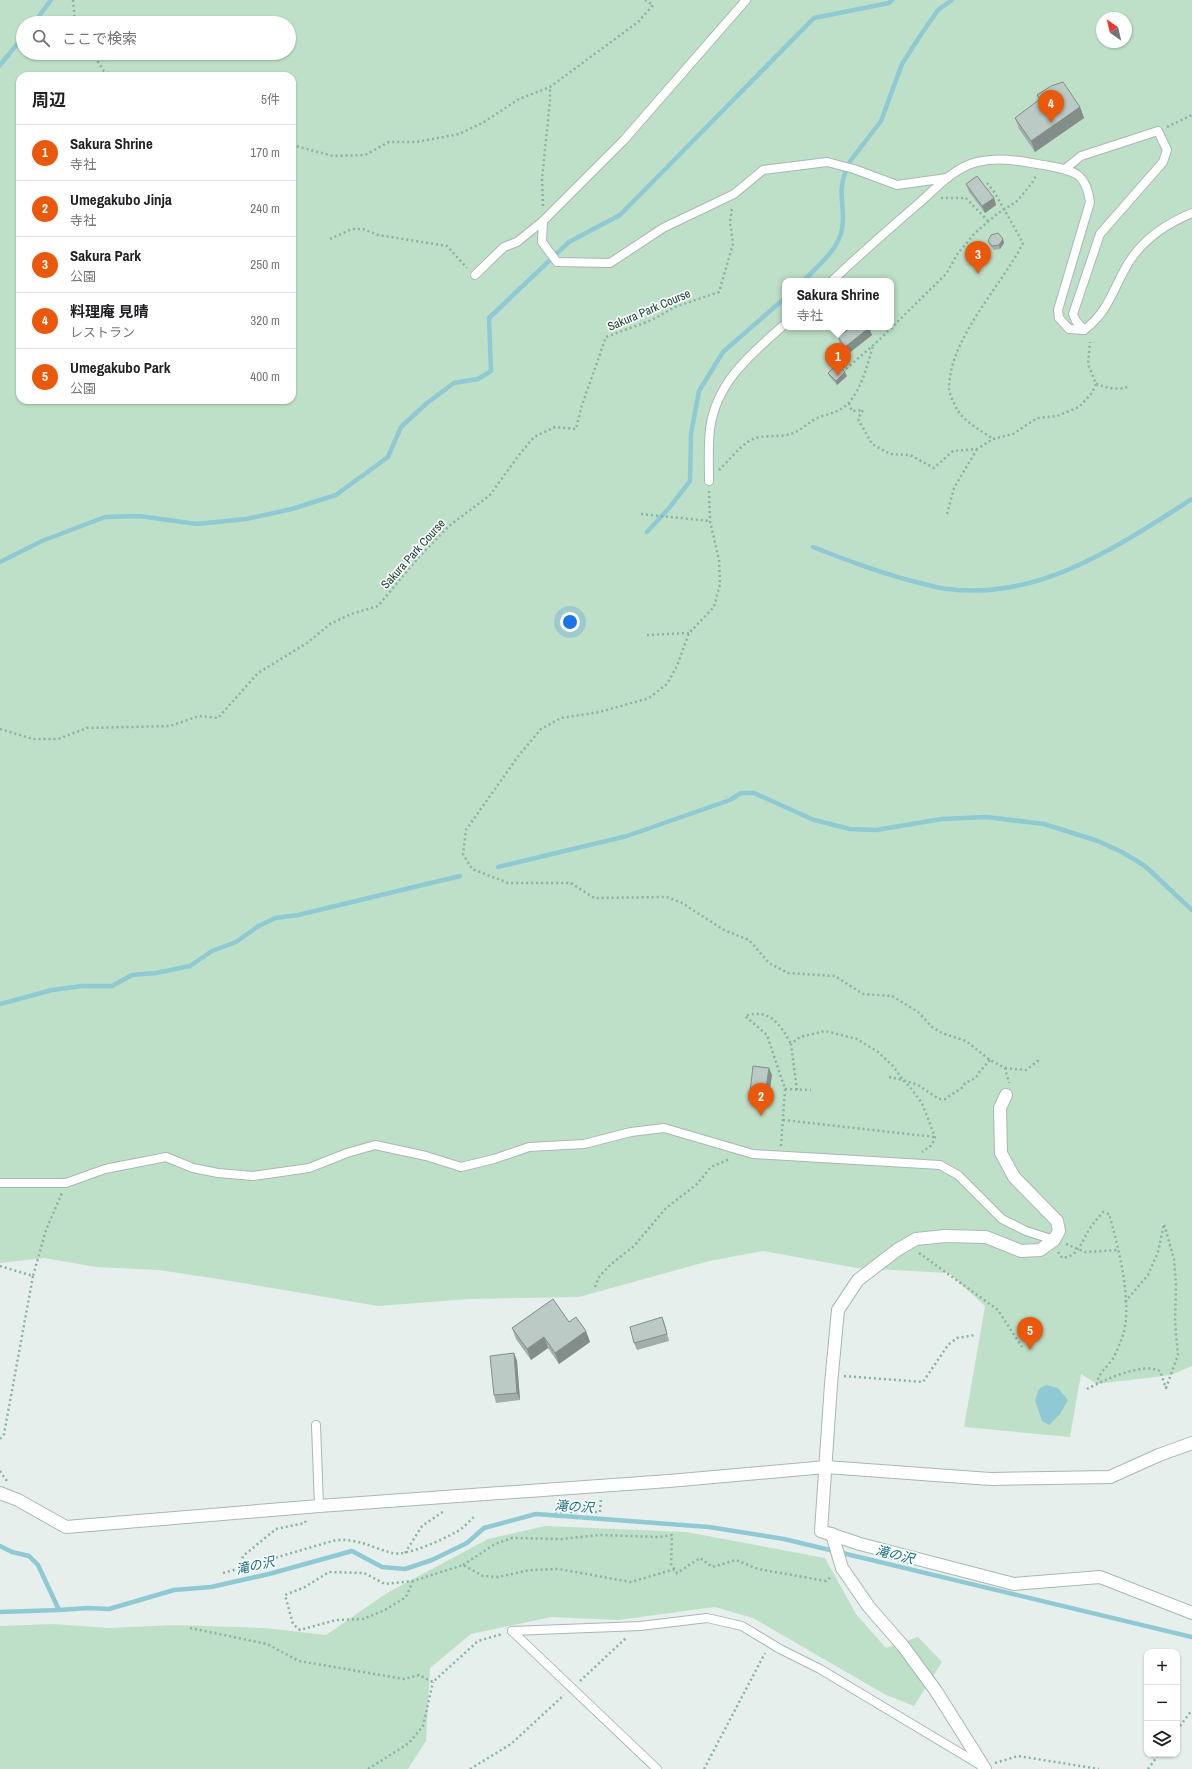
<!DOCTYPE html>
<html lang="ja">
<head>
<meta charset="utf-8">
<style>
	:root { --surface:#fff; --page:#f6f6f6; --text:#202124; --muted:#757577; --line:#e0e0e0; --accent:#ea580c }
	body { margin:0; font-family:"Archivo Narrow","Noto Sans JP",sans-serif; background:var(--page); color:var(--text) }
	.controls { position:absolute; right:12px; bottom:12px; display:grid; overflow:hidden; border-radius:8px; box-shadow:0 1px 3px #0004 }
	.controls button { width:36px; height:36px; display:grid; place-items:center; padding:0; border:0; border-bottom:1px solid var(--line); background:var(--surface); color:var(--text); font:20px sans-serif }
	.compass { position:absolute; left:1096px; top:12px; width:36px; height:36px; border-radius:50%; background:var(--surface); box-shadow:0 1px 3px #0004; rotate:326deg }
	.you { position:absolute; left:570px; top:622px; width:14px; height:14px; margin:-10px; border:3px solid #fff; border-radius:50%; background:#1a73e8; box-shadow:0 0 0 6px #1a73e833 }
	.badge { display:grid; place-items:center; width:26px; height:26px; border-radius:50%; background:var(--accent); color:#fff; font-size:13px; font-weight:700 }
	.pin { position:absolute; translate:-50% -33px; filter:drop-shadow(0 1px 2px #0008) }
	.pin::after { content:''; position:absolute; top:21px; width:14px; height:12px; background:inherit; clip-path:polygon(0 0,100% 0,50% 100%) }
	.popup { position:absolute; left:782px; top:278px; width:112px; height:52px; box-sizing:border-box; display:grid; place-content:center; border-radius:8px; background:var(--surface); filter:drop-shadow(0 1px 3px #0005); font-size:13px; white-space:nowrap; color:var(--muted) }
	.popup b { font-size:15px; color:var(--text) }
	.popup::after { content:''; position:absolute; left:50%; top:100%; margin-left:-8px; border:8px solid transparent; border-top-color:var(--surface) }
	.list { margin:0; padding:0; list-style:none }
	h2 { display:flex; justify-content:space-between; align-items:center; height:52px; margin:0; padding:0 16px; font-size:17px }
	h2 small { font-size:13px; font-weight:400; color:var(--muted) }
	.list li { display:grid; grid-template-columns:26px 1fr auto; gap:12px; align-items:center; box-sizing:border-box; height:56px; padding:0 16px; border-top:1px solid var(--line) }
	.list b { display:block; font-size:15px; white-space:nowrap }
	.list p { margin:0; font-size:13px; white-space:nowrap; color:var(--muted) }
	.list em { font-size:13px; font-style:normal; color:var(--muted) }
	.icon { flex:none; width:22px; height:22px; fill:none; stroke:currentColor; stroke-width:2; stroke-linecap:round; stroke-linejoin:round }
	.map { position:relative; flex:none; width:1192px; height:1769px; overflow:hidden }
	.search { position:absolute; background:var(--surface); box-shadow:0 1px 3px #0004; left:16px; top:16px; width:280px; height:44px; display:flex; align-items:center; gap:10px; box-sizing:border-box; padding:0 14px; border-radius:22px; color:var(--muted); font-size:15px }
	.panel { position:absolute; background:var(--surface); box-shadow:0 1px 3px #0004; left:16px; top:72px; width:280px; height:332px; border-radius:12px }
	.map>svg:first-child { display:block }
	.green { fill:#bfe0c8; fill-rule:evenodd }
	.water { fill:#8ec9d4 }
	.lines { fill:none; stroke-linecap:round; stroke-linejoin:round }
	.stream { stroke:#8ec9d4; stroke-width:4.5 }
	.service-casing { stroke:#a8b8b2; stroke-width:10 }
	.minor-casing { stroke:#a8b8b2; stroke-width:14 }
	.path { stroke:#86b3a5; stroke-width:2.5; stroke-dasharray:2 3; stroke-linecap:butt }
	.service { stroke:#fff; stroke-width:8 }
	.minor { stroke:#fff; stroke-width:12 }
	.wall { fill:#a1aea9 }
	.shaded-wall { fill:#838d89 }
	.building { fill:#bbcac4; stroke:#838d89 }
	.labels { text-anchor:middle; stroke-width:3.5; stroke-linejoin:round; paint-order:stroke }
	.street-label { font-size:12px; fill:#24423a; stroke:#f7fbf9 }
	.water-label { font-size:13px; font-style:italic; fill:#1c6f80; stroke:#f7fbf9 }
</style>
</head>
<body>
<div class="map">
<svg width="1192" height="1769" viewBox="0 0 1192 1769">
	<rect width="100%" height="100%" fill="#e6efeb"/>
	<g class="green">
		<path d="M0 0H1192V1366L1171 1375 1097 1384 1081 1374 1070 1437 964 1427 985 1306 949 1273 857 1268 763 1251 709 1261 579 1297 470 1299 378 1306 231 1281 159 1270 96 1267 44 1258 0 1263ZM1102 18H1126V42H1102ZM23 23H289V53H23ZM20 76H292V400H20ZM785 281H891V327H785Z"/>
		<path d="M545 1526 686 1532 825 1558 856 1614 886 1648 918 1637 942 1662 914 1706 886 1695 753 1618 715 1607 618 1620 551 1617 471 1634 430 1668 426 1741 408 1769H0V1626L54 1624 108 1628 175 1625 265 1628 326 1635 387 1593 488 1539Z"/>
	</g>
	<path class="water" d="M1046 1385 1058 1388 1068 1400 1060 1414 1049 1425 1042 1421 1035 1400 1039 1389Z"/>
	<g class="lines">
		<g class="stream">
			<path d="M34 23 51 0"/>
			<path d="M0 65 23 37"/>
			<path d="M848 164 881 121 902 64 920 36 938 10 952 0"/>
			<path d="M803 281C817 267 839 249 842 229 846 210 837 195 845 173"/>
			<path d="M647 532 670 507 690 481 691 434 699 391 723 352 785 298"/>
			<path d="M813 547C849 561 883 574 920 583 929 585 938 588 947 589 1039 601 1118 546 1192 499"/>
			<path d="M0 562 42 541 105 517 139 516 197 524 246 519 292 509 336 495 388 457 401 427 427 403 454 383 478 379 491 371 489 318 569 242 620 215 814 18 889 3 892 0"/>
			<path d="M498 867 627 836 730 800 741 793H754L814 820 850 829 876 830 942 819 986 817 1044 824 1098 841 1122 852 1145 866 1192 910"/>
			<path d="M0 1004 52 990 82 986H112L132 975 156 973 190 966 212 951 236 942 257 927 275 918 298 915 460 876"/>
			<path d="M0 1546 12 1552 29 1556 38 1565 59 1610 88 1608 109 1609 174 1590 211 1587 269 1574 352 1551 382 1567 405 1569 432 1560 467 1543 484 1528 536 1514 709 1527 784 1539 1192 1637"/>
			<path d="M0 1612 59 1610"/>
		</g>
		<g class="service-casing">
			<g id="service">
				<path d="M1065 169 1081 156 1158 131 1167 150 1163 162 1100 234 1073 314 1076 321 1084 330"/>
				<path d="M543 221 542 242 557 262 610 263 663 228 734 194 763 170 827 162 854 169 897 185 947 178"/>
				<path d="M475 275 504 247 517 242 543 221 624 140 746 0"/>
				<path d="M832 281C860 254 889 229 918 204 935 189 955 167 977 162 1003 156 1024 162 1049 166 1076 171 1086 174 1090 202L1058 310 1059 318 1069 329 1084 330C1111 310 1114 284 1131 259 1146 237 1168 223 1192 213"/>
				<path d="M709 481C709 464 708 446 710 429 716 382 752 353 785 324"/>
				<path d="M0 1183H66L105 1169 166 1157 193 1168 218 1173 253 1176 309 1168 347 1153 375 1145 426 1156 461 1167 494 1159 529 1147 584 1144 631 1132 664 1128 753 1154 940 1165 958 1175 1002 1219 1026 1231 1054 1240"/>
				<path d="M316 1425 319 1506"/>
				<path d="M512 1631 640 1626 707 1618 742 1626 780 1649 820 1669 982 1766"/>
				<path d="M512 1631 657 1769"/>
			</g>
		</g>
		<g class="minor-casing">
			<g id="minor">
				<path d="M1006 1095 1000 1108 1001 1153 1014 1177 1057 1221 1059 1231 1054 1240 1040 1250 1021 1251 986 1237 945 1236 916 1239 897 1250 858 1280 838 1310 831 1384 821 1531 860 1544 1014 1584 1100 1577 1192 1613"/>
				<path d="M0 1493 18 1500 66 1527 319 1506 669 1481 826 1467 990 1479 1110 1477 1159 1455 1192 1443"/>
				<path d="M832 1534 842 1568 869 1607 903 1646 936 1691 985 1769"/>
			</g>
		</g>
		<g class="path">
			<path d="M73 0 75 23"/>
			<path d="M92 53 104 71 116 76"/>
			<path d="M1167 127 1192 115"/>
			<path d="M292 145 333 156 365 155 389 142H417L459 134 484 122 519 99 550 87 638 22 653 5 645 0"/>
			<path d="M987 183 995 193 1023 243C1001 287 950 337 949 388 949 394 955 406 958 411 965 422 982 431 993 439"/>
			<path d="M941 198H966L988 221"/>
			<path d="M543 206 542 179 550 100V87"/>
			<path d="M330 239 352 229H363L378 235 447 246 467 268"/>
			<path d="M846 369 879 340 946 274 958 253 975 233 997 214 1017 201 1032 183 1037 174"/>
			<path d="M1096 384C1108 388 1118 391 1130 386"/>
			<path d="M849 403 852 411 863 410 858 419 872 444 890 454 910 455 934 468 953 451 977 449 993 439 1013 434 1037 418 1057 416 1079 407 1092 393 1096 384 1088 364 1090 342"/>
			<path d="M719 470C729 461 740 445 753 439 762 435 776 437 786 435 799 433 805 425 815 419 823 415 833 414 841 409 859 399 868 364 873 345"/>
			<path d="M709 491 710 521 719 560 720 584 714 607 689 633 677 666 667 684 649 698 600 712 561 718 541 729 519 755 466 830 463 854 472 869 508 883H571L594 898 667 897 682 903 724 930 749 940 769 963 788 973 835 976 863 994 892 996 918 1012 932 1027 942 1033 966 1041 990 1060 1005 1068 1009 1083"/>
			<path d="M641 514 710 521"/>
			<path d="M947 514 954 488 977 449"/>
			<path d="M647 635 689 633"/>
			<path d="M0 729 33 739H58L87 728 170 726 199 716 218 718 258 673 307 643 330 624 351 614 378 606 418 558 449 526 490 495 519 455 534 437 555 427 576 429 582 405 606 337 652 320 675 307 719 292 733 244 730 222 732 208"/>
			<path d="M1005 1068 1026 1070 1039 1060"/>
			<path d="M889 1077 903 1080 910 1087 922 1103 935 1137 932 1145 922 1152"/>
			<path d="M785 1089 811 1090"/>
			<path d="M797 1090 791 1044 800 1037 825 1031 857 1039 878 1052 893 1066 903 1080 918 1085 939 1099H945L963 1087 965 1083 976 1078C979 1071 985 1066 990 1060"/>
			<path d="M783 1120 935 1137"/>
			<path d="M781 1146 785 1089 767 1035 745 1016C770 1008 780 1024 791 1044"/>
			<path d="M1066 1244 1085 1252 1118 1250"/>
			<path d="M1058 1252 1062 1258C1079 1256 1081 1242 1089 1230 1093 1223 1098 1218 1103 1212L1109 1214C1118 1245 1134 1307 1122 1338 1119 1345 1116 1354 1112 1360 1106 1368 1099 1373 1097 1383"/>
			<path d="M919 1253 998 1310 1022 1347"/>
			<path d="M0 1266 33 1276 46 1230 62 1193"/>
			<path d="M595 1287 599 1277 610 1265 634 1246 666 1208 696 1185 711 1167 730 1159"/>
			<path d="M844 1376 923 1382 948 1345 957 1338 975 1335"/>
			<path d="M1087 1389C1104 1380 1142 1362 1160 1371L1166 1388 1178 1355 1175 1322 1176 1285 1174 1259 1164 1224 1158 1252 1148 1275 1125 1302"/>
			<path d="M0 1439 4 1434 33 1276"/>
			<path d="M0 1471 7 1481"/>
			<path d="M555 1512H600L601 1498"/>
			<path d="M405 1553 422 1526 444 1511"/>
			<path d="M463 1565 495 1544 512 1538 562 1539 599 1535 659 1537 672 1535 671 1564 677 1573 700 1558 712 1567 736 1560 758 1569 826 1581 832 1576"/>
			<path d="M240 1568 243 1556 276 1529 305 1523 306 1519"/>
			<path d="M223 1573 336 1540C361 1539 370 1547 392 1553 405 1557 444 1539 456 1532 463 1529 469 1521 475 1516"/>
			<path d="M413 1581 406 1597 385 1610 363 1619 336 1620 300 1630 293 1624 285 1595 305 1587 329 1572 364 1573 385 1584 413 1581 463 1565 483 1576 498 1577 530 1570 559 1569 631 1582 675 1569"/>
			<path d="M190 1628 267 1644 299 1661 404 1679 419 1675 433 1682 478 1641 502 1634"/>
			<path d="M580 1681 626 1638"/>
			<path d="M1177 1730 1192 1710"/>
			<path d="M995 1763 1018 1756 1099 1769"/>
			<path d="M368 1769 409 1743 423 1726 433 1682"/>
			<path d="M470 1769 511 1744 564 1695"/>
			<path d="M704 1769 765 1653"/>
			<path d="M1148 1769 1159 1754"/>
		</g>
		<use href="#service" class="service"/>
		<use href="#minor" class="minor"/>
	</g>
	<g class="wall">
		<path d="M1037 95 1080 107 1084 118 1035 152 1019 129 1015 118 1039 100Z"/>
		<path d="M966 184 994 198 996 205 985 213 969 192Z"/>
		<path d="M1003 239 1004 243 1000 249 994 250 989 244 988 241Z"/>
		<path d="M869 328 872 335 848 354 840 345 838 337Z"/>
		<path d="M828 373 847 376 837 385 829 376Z"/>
		<path d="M772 1075 768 1101 752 1099 750 1092Z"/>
		<path d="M662 1317 669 1341 637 1350 634 1343Z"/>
		<path d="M569 1322 586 1331 590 1342 559 1364 548 1348 531 1360 516 1339 512 1328Z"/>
		<path d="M514 1353 517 1361 520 1400 496 1403 494 1395Z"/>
	</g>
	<g class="shaded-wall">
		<path d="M1080 107 1084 118 1035 152 1031 141Z"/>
		<path d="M994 198 996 205 985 213 982 206Z"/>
		<path d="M1003 239 1004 243 1000 249 999 245Z"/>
		<path d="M869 328 872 335 848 354 845 347Z"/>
		<path d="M845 372 847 376 837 385 836 381Z"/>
		<path d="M769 1068 772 1075 768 1101 765 1094Z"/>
		<path d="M662 1317 665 1325 669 1341 667 1334Z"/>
		<path d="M586 1331 590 1342 559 1364 555 1353Z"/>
		<path d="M544 1337 548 1348 531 1360 527 1349Z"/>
		<path d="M514 1353 517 1361 520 1400 517 1393Z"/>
	</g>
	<g class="building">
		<path d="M1063 82 1080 107 1031 141 1015 118 1040 99 1037 95 1051 86Z"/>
		<path d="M977 176 994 198 982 206 966 184Z"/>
		<path d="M998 233 1003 239 999 245 992 246 988 241 991 235Z"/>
		<path d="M851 327H869V328L845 347 838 337Z"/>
		<path d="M838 364 845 372 836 381 828 373Z"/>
		<path d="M753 1066 769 1068 765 1094 750 1092Z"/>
		<path d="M553 1299 569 1322 576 1317 586 1331 555 1353 544 1337 527 1349 512 1328Z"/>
		<path d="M662 1317 667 1334 634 1343 630 1327Z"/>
		<path d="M514 1353 517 1393 494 1395 490 1356Z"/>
	</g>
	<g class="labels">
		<g class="street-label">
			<text transform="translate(649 310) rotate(-23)" y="4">Sakura Park Course</text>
			<text transform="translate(413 554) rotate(-48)" y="4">Sakura Park Course</text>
		</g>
		<g class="water-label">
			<text transform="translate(574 1506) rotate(4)" y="5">滝の沢</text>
			<text transform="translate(895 1554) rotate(14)" y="5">滝の沢</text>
			<text transform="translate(255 1565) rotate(-13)" y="5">滝の沢</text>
		</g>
	</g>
</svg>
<div class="controls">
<button>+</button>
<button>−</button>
<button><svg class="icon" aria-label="layers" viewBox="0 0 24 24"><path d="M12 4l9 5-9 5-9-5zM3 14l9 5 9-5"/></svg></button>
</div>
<svg class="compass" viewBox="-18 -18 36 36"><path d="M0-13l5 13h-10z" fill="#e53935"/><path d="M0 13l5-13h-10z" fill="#757577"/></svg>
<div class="you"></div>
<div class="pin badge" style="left:838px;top:376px">1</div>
<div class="popup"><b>Sakura Shrine</b>寺社</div>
<div class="pin badge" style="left:761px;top:1116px">2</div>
<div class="pin badge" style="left:978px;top:274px">3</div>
<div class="pin badge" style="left:1051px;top:123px">4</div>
<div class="pin badge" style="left:1030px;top:1350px">5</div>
<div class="search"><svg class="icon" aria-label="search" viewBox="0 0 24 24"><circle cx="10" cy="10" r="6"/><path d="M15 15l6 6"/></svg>ここで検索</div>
<section class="panel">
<h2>周辺<small>5件</small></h2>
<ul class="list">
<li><span class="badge">1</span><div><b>Sakura Shrine</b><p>寺社</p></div><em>170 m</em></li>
<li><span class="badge">2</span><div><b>Umegakubo Jinja</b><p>寺社</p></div><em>240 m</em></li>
<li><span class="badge">3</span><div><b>Sakura Park</b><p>公園</p></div><em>250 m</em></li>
<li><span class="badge">4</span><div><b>料理庵 見晴</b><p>レストラン</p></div><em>320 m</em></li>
<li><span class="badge">5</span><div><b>Umegakubo Park</b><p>公園</p></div><em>400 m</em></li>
</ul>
</section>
</div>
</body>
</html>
